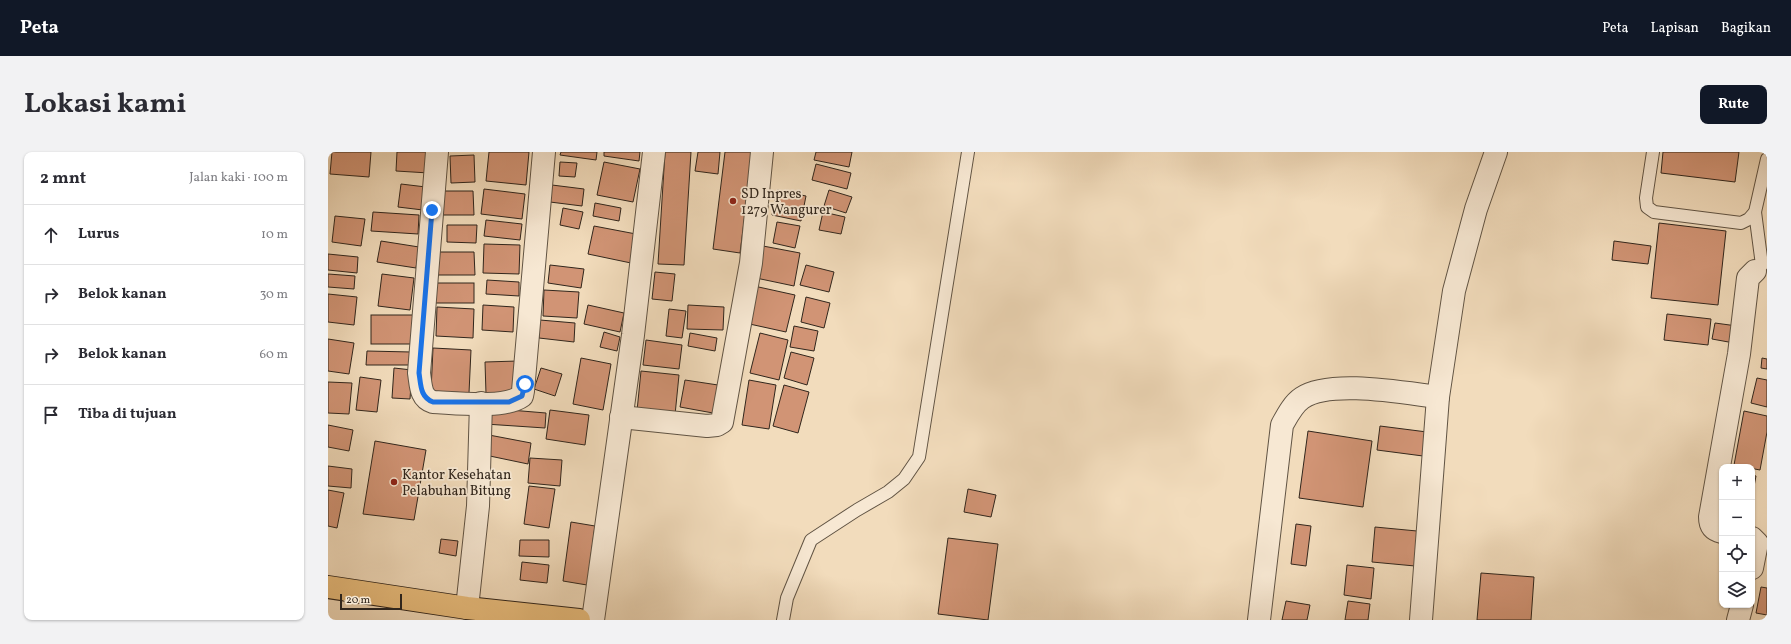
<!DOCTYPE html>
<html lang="id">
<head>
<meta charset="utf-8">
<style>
	:root { --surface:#fff; --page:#f2f2f3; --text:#2b2b33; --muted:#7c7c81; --line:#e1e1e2; --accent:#111827 }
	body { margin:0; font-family:Vollkorn,serif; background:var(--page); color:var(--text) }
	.controls { position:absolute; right:12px; bottom:12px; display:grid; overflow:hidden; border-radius:8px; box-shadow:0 1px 3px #0004 }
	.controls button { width:36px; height:36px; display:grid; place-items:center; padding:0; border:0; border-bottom:1px solid var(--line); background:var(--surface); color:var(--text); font:20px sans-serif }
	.scale { position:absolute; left:12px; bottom:10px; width:62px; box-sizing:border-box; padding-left:4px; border:2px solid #31261c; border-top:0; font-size:11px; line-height:14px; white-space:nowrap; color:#31261c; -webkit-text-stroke:3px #f7e8d3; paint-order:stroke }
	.stop { position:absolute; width:12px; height:12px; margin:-9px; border:3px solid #1a73e8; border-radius:50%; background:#fff }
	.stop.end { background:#1a73e8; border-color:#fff; box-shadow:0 1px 4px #0008 }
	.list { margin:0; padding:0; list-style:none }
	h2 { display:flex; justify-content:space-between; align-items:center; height:52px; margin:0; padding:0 16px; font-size:17px }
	h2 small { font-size:13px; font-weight:400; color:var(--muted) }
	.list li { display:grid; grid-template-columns:26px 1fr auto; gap:12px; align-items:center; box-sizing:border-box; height:60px; padding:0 16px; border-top:1px solid var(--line) }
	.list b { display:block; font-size:15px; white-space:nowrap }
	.list em { font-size:13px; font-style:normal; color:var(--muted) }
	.icon { flex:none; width:22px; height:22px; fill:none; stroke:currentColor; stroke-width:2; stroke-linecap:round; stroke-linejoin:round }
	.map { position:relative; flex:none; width:1439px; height:468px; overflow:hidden; border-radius:8px }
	header { display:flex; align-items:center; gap:24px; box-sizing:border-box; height:56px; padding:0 20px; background:var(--accent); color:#fff }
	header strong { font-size:19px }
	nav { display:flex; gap:22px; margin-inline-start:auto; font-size:14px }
	.intro { display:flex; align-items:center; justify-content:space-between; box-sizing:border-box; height:96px; padding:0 24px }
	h1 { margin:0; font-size:28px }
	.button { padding:10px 18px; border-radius:8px; background:var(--accent); color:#fff; font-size:14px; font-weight:700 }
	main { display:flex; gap:24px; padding:0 24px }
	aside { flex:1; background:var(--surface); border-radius:8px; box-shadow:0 1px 3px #0004 }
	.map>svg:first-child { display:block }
	.building { fill:#d19475; stroke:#31261c }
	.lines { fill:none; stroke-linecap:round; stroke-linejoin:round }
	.lane-casing { stroke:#615444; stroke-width:14 }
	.street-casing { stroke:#615444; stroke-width:24 }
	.highway-casing { stroke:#31261c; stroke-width:24 }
	.lane { stroke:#f7e8d3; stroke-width:12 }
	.street { stroke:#f7e8d3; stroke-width:22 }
	.highway { stroke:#e9be7e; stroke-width:22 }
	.route { stroke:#1a73e8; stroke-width:5 }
	.poi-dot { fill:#8f2418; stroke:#f7e8d3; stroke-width:1.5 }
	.labels { text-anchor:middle; stroke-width:3.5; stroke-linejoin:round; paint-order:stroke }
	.poi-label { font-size:14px; fill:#31261c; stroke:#f7e8d3; text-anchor:start }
</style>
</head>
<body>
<header>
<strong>Peta</strong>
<nav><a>Peta</a><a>Lapisan</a><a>Bagikan</a></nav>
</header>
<div class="intro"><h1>Lokasi kami</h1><a class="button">Rute</a></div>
<main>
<aside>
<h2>2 mnt<small>Jalan kaki · 100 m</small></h2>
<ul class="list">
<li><svg class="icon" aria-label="ahead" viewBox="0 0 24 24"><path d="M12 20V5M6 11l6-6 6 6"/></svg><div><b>Lurus</b></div><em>10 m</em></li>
<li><svg class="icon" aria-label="right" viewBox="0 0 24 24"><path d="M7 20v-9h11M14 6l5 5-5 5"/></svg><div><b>Belok kanan</b></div><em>30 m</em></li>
<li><svg class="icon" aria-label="right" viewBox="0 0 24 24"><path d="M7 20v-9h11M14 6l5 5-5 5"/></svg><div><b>Belok kanan</b></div><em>60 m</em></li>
<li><svg class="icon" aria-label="arrive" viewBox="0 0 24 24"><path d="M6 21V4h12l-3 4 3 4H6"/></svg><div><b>Tiba di tujuan</b></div></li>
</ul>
</aside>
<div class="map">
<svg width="1439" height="468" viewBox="0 0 1439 468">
	<rect width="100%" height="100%" fill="#f2dcbc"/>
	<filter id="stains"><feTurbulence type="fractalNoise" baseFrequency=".005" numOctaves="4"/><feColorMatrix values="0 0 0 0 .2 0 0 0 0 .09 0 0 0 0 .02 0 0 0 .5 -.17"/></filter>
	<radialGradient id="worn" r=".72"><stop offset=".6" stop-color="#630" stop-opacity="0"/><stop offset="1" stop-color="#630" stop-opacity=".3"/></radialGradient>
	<g class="building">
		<path d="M4 0H43L41 25 2 22Z"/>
		<path d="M69 0H102L101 21 68 19Z"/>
		<path d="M161 0H201L198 33 158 29Z"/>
		<path d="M233 0H269L268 8 232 3Z"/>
		<path d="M276 0H312L311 9 276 4Z"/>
		<path d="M337 0H363L356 113 330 112Z"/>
		<path d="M370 0H392L390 22 367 19Z"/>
		<path d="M397 0H425L412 101 385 97Z"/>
		<path d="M488 0H524L521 15 486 8Z"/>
		<path d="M1335 0H1411L1407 30 1333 21Z"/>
		<path d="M146 3 147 30 123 31 122 4Z"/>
		<path d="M232 10 249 11 247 25 231 24Z"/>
		<path d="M276 10 312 17 305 50 269 43Z"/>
		<path d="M488 12 523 21 519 37 484 28Z"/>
		<path d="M73 32 98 35 95 58 70 55Z"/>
		<path d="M224 33 256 37 254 54 222 50Z"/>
		<path d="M156 37 197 42 194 67 153 62Z"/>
		<path d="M449 38 478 44 473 69 444 63Z"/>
		<path d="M501 38 524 45 518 61 496 54Z"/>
		<path d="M114 39H145L146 63H115Z"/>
		<path d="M267 51 293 56 291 69 265 64Z"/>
		<path d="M235 56 255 60 251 77 232 73Z"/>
		<path d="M45 60 91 63 90 82 43 79Z"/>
		<path d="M495 60 517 65 513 82 491 78Z"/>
		<path d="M7 64 37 67 33 94 4 90Z"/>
		<path d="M158 68 194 72 192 88 156 84Z"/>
		<path d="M449 70 472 74 467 96 445 91Z"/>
		<path d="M1331 71 1398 79 1390 153 1323 146Z"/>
		<path d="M119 73H149L148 91 119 90Z"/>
		<path d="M266 74 308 82 303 111 260 102Z"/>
		<path d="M53 89 91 95 88 116 49 110Z"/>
		<path d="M1286 89 1323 94 1320 112 1284 108Z"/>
		<path d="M156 92 192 93 191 122 155 121Z"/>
		<path d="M435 94 472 101 466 134 428 126Z"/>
		<path d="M110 100H146L147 123H110Z"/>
		<path d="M0 102 30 105 29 121 0 118Z"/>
		<path d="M222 113 256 117 253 136 220 131Z"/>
		<path d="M478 113 506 120 501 140 472 133Z"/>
		<path d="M327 120 347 122 344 149 324 147Z"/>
		<path d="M0 122 27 124 26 137 0 135Z"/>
		<path d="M54 122 86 126 82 158 50 154Z"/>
		<path d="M159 128 191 130V144L158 142Z"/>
		<rect x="107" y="131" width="39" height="20"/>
		<path d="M426 134 467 143 458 180 417 171Z"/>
		<path d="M216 138 251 140 249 166 215 164Z"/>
		<path d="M0 142 29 145 26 173 0 170Z"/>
		<path d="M478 145 502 151 496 176 473 170Z"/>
		<path d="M155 153 186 155 185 180 154 178Z"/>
		<path d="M260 153 296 161 292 180 256 172Z"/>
		<path d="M360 153 396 155 395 178 359 177Z"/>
		<path d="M109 155 146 157 145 186 108 184Z"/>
		<path d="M341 157 358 159 354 186 338 184Z"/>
		<path d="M1339 162 1383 167 1380 193 1336 188Z"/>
		<rect x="43" y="163" width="43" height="29"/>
		<path d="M212 168 247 171 246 190 211 186Z"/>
		<path d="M1387 171 1409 174 1406 191 1384 187Z"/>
		<path d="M466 174 490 179 486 199 462 195Z"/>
		<path d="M276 180 292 185 289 199 272 195Z"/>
		<path d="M362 181 389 186 387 199 360 194Z"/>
		<path d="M432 181 460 188 451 228 422 221Z"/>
		<path d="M0 187 26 191 21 222 0 219Z"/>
		<path d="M318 188 354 193 351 217 315 213Z"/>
		<path d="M105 196 143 198 141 241 103 239Z"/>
		<path d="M39 199 83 200V213H38Z"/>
		<path d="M463 200 486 206 479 233 456 226Z"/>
		<path d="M253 206 283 212 275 258 245 252Z"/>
		<path d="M1434 206 1439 207V217L1433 216Z"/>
		<path d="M190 209V241L158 242 157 210Z"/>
		<path d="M66 216 84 218 82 247 64 246Z"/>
		<path d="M213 216 234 222 227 244 206 237Z"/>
		<path d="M313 219 351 223 347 263 309 259Z"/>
		<path d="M32 225 53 228 49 260 28 258Z"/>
		<path d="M1429 226 1439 228V255L1423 251Z"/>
		<path d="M357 228 390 233 385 261 352 255Z"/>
		<path d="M421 228 448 233 441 277 414 273Z"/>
		<path d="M0 230 24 231 21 262 0 261Z"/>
		<path d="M456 233 481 240 470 281 445 274Z"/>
		<path d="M158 256 218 261 217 276 157 272Z"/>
		<path d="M222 258 261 263 257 293 218 287Z"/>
		<path d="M1416 259 1439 264V280L1432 318 1406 313Z"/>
		<path d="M0 273 25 278 21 299 0 295Z"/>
		<path d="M1052 274 1099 280 1095 304 1049 298Z"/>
		<path d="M980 279 1044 289 1035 355 971 346Z"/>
		<path d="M161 283 203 291 200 312 157 303Z"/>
		<path d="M47 289 98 298 86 368 35 362Z"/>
		<path d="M202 306 234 308 232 334 200 331Z"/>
		<path d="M0 314 24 317 23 336 0 334Z"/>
		<path d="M1424 323 1428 324 1424 345Z"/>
		<path d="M201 334 227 337 221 376 196 372Z"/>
		<path d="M640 337 668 343 663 365 636 360Z"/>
		<path d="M0 338 16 341 9 376 0 374Z"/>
		<path d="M243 370 267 374 259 433 235 429Z"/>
		<path d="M968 372 983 374 978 414 963 412Z"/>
		<path d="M1047 375 1089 379 1087 414 1044 410Z"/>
		<path d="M620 386 670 392 660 468 610 462Z"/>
		<path d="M113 387 130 389 128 404 111 401Z"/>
		<path d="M192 388H221V405L191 404Z"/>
		<path d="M194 410 221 413 219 431 192 428Z"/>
		<path d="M1019 413 1046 416 1043 447 1016 443Z"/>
		<path d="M1153 421 1206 425 1203 468H1149Z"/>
		<path d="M1433 435 1439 436V463L1428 461Z"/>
		<path d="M958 449 982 453 979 468H954Z"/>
		<path d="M1020 449 1042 452 1040 468H1017Z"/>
	</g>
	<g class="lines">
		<g class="lane-casing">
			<g id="lane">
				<path d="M1325 0 1318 46 1319 55 1326 60 1413 71 1421 67 1427 60 1439 7"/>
				<path d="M1427 60 1434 113"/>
				<path d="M455 468 459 446 483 388 529 358 560 340 576 327 591 305 640 0"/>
			</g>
		</g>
		<g class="street-casing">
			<g id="street">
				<path d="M109 0 91 221C93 233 92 246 105 250 128 251 176 257 194 244L195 239 216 0"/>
				<path d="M293 265 379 274 389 273 394 270 423 111 434 0"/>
				<path d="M1394 380C1385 378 1382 374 1382 365L1411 202 1420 126 1427 119"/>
				<path d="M1424 386 1429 391 1424 416"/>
				<path d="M139 456 150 354 153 251"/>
				<path d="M265 468 305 183 326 0"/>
				<path d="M931 468 954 273C959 264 965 252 974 246 1002 227 1076 241 1110 245"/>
				<path d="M1093 468 1110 245 1126 139 1148 57 1168 0"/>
				<path d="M1410 468 1414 453"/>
			</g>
		</g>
		<g class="highway-casing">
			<path id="highway" d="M0 435 139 456 251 468"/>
		</g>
		<use href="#lane" class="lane"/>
		<use href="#street" class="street"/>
		<use href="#highway" class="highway"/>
	</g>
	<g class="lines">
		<path class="route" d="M104 58 91 221C93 233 92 245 105 250H181L194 244 197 232"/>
	</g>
	<g class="poi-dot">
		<circle cx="405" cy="49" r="4"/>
		<circle cx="66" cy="330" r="4"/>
	</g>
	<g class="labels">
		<g class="poi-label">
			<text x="413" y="46">SD Inpres<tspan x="413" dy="16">1279 Wangurer</tspan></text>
			<text x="74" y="327">Kantor Kesehatan<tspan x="74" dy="16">Pelabuhan Bitung</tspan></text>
		</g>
	</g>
	<rect width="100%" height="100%" filter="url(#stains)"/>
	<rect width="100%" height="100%" fill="url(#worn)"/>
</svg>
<div class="controls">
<button>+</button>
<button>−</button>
<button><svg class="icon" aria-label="locate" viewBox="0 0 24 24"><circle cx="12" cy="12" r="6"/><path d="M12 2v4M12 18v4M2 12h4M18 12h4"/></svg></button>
<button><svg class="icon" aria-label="layers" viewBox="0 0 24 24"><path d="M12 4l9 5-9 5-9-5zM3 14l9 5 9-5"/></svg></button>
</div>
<div class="scale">20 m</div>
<div class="stop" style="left:197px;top:232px"></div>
<div class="stop end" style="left:104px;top:58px"></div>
</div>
</main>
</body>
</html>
